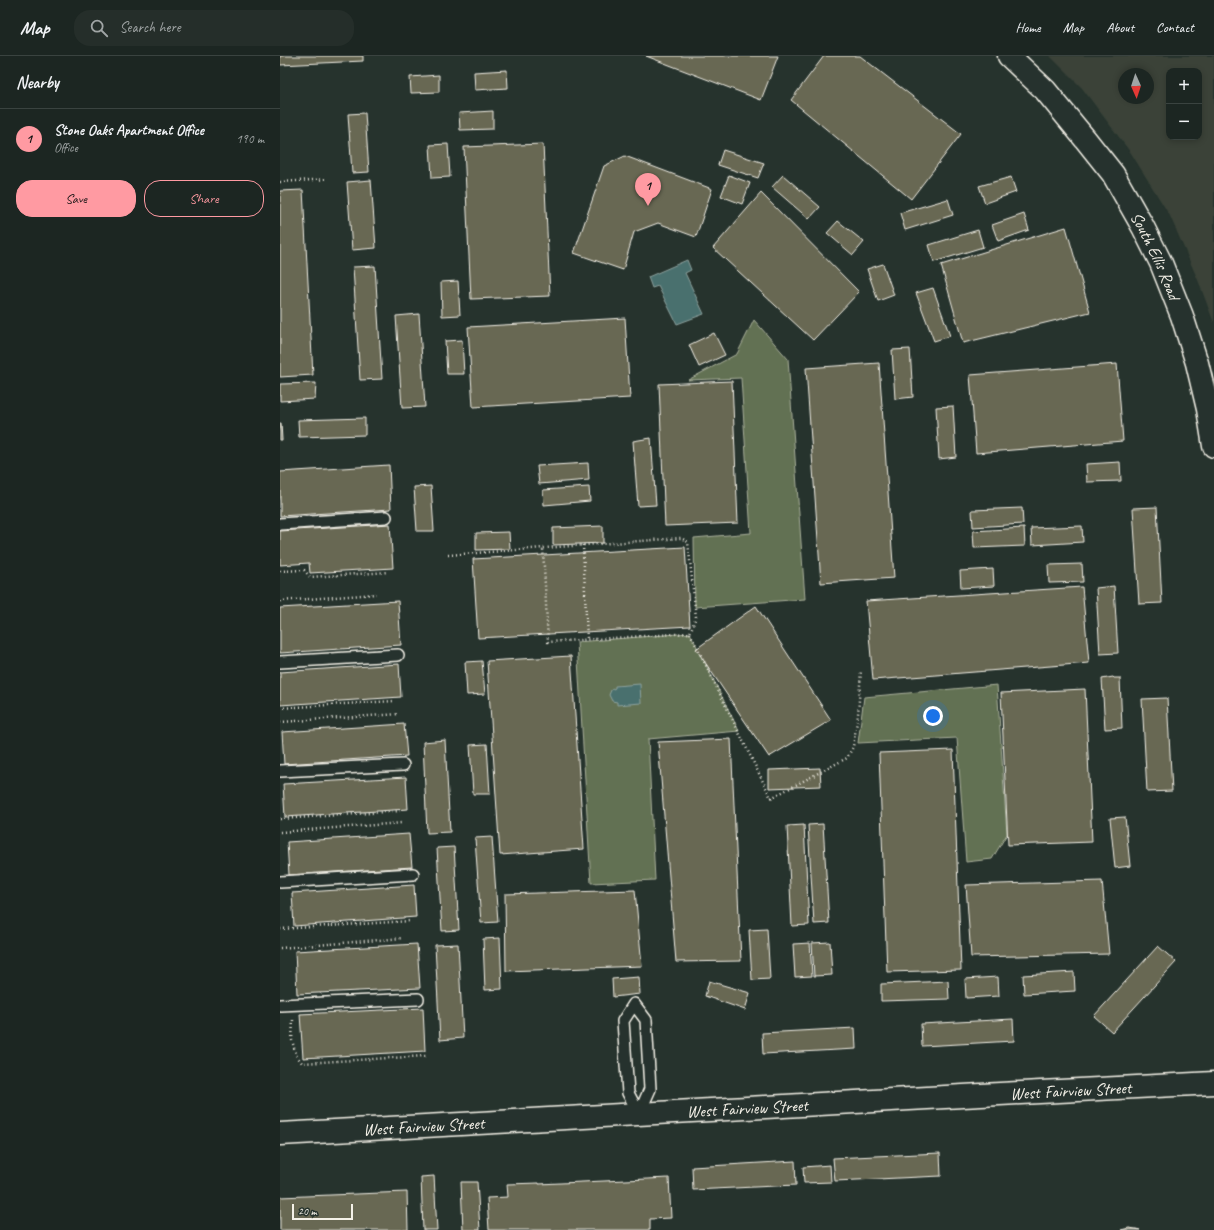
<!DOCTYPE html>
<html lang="en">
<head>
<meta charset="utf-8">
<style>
	:root { --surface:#1c2622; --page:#252e2a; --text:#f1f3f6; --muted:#a0a5a5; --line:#3a4340; --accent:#ff9aa2 }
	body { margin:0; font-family:Caveat,sans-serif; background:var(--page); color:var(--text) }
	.controls { position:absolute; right:12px; top:12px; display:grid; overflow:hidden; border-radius:8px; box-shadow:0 2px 6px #0003 }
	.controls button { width:36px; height:36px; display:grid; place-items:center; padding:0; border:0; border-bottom:1px solid var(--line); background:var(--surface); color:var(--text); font:20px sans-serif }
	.compass { position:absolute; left:838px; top:12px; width:36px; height:36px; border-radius:50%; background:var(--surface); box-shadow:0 2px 6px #0003; rotate:177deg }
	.scale { position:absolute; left:12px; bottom:10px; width:61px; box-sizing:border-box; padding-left:4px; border:2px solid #f4f1e8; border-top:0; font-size:11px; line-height:14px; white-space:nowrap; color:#f4f1e8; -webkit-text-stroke:3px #26332d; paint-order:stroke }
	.you { position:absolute; left:653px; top:660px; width:14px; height:14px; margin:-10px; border:3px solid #fff; border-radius:50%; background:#1a73e8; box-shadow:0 0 0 6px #1a73e833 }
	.badge { display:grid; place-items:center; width:26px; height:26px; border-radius:50%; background:var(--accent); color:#111; font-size:13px; font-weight:700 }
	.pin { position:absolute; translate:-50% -33px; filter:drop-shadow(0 1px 2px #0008) }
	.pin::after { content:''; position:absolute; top:21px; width:14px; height:12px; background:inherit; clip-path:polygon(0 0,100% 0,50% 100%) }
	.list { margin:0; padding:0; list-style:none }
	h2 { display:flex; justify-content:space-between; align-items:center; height:52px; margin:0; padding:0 16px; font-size:17px }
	h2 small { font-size:13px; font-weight:400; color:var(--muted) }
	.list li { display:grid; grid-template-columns:26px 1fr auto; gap:12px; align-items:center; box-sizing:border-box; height:60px; padding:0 16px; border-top:1px solid var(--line) }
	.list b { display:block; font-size:15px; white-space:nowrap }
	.list p { margin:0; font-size:13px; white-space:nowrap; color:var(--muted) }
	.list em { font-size:13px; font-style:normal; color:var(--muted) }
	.actions { display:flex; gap:8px; padding:12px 16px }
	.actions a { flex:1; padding:9px 0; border:1px solid var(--accent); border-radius:16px; text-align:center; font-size:14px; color:var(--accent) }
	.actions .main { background:var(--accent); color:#111 }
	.icon { flex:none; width:22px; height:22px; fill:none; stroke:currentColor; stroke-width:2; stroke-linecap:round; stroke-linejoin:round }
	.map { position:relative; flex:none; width:934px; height:1174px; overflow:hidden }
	header { display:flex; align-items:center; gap:24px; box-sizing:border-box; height:56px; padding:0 20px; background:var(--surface); border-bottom:1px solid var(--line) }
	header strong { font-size:19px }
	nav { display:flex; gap:22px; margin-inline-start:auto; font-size:14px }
	.search { width:280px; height:36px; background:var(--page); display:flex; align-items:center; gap:10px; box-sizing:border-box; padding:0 14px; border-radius:16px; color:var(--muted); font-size:15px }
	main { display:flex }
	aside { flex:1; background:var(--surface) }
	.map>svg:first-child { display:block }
	.built { fill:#3a4338; fill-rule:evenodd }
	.green { fill:#627152; stroke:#abb19d }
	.water { fill:#4a6f6e; stroke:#8ea39f }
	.building { fill:#686853; stroke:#f4f1e8 }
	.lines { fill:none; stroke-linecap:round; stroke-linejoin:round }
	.service-casing { stroke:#f4f1e8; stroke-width:14 }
	.minor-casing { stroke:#f4f1e8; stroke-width:25 }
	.tertiary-casing { stroke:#f4f1e8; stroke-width:25 }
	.path { stroke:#f4f1e8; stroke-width:2.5; stroke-dasharray:1 3; stroke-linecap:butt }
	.service { stroke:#26332d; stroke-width:11 }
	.minor { stroke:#26332d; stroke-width:22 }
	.tertiary { stroke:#26332d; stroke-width:22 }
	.labels { text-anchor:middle; stroke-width:4; stroke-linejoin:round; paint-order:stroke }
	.street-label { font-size:17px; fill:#f4f1e8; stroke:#26332d }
</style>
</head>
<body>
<header>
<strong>Map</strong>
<div class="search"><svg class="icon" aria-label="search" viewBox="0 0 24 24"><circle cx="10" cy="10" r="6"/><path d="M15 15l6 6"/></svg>Search here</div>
<nav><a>Home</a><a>Map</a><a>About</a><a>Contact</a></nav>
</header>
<main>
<aside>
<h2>Nearby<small></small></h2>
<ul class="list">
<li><span class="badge">1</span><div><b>Stone Oaks Apartment Office</b><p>Office</p></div><em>190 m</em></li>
</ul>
<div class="actions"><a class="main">Save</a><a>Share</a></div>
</aside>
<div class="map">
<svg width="934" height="1174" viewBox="0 0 934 1174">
	<rect width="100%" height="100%" fill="#26332d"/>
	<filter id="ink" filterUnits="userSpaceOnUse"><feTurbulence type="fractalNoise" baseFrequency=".025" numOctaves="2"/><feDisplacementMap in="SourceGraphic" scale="8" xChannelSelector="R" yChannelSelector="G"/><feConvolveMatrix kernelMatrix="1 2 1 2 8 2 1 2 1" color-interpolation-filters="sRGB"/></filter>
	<g filter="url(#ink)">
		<path class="built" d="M770 0H934V267L918 224 890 160 851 97 802 32ZM889 15H919V81H889ZM844 18H868V42H844Z"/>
		<g class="green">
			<path d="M474 264 508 303 525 543 415 551 414 482 471 477 461 322 408 324 457 298Z"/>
			<path d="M410 577 459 675 368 683 375 824 311 827 297 586Z"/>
			<path d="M717 629 727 778 712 803 686 806 677 682 578 687 584 641Z"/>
		</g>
		<g class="water">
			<path d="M407 204 411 214 405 217 424 258 397 268 378 230 372 232 368 221Z"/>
			<path d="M360 628 361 647 337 649V646L332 645 329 639 331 634 335 632V630Z"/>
		</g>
		<g class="building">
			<path d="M0 0H83V5L0 9Z"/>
			<path d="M366 0H498L481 44Z"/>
			<path d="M544 0H580L681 78 631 143 511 44Z"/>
			<path d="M227 14 228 32 195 34 194 16Z"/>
			<path d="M159 19V36L131 37 130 21Z"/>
			<path d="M213 55V73L180 74 179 57Z"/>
			<path d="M85 57 89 116 72 117 68 58Z"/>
			<path d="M168 88 170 121 152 122 150 89Z"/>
			<path d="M263 88 270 240 191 243 184 91Z"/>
			<path d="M443 94 484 107 478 122 438 109Z"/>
			<path d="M345 100 432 133 416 181 378 167 354 176 343 214 294 197 324 110Z"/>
			<path d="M449 119 470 127 462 148 441 140Z"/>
			<path d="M503 119 540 151 529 163 492 131Z"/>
			<path d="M731 121 736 136 705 147 699 130Z"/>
			<path d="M91 124 96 192 72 194 67 126Z"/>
			<path d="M23 134 33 319 0 321V135Z"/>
			<path d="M481 137 579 236 533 284 433 192Z"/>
			<path d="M668 143 673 159 625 174 620 157Z"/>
			<path d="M744 158 749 174 718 185 712 169Z"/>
			<path d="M558 165 584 186 573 199 547 177Z"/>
			<path d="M786 171 810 256 683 287 661 209Z"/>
			<path d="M698 174 703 191 654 206 649 189Z"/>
			<path d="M603 208 614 239 598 245 587 213Z"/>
			<path d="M95 210 102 323 80 324 73 211Z"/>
			<path d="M178 225 180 259 162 260 161 226Z"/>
			<path d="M653 232 670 280 654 285 636 237Z"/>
			<path d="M139 258 145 351 122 352 116 260Z"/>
			<path d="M345 262 350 342 193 351 188 271Z"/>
			<path d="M434 277 445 299 419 311 409 289Z"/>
			<path d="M182 284 184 318H167L165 285Z"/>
			<path d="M630 293 633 341 615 343 612 294Z"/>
			<path d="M599 307 614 522 541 527 526 312Z"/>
			<path d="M837 308 843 385 696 397 690 319Z"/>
			<path d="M452 325 458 467 385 470 379 328Z"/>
			<path d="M36 327 35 343 0 345V328Z"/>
			<path d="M673 350 676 401 659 403 656 351Z"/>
			<path d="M85 362V379L19 381 18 364Z"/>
			<path d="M0 367H1L2 384H0Z"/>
			<path d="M371 382 376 449 358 450 353 385Z"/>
			<path d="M840 406 841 425 807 426 806 408Z"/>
			<path d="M308 407 309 424 259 428 257 410Z"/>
			<path d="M109 409 111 453 0 460V416Z"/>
			<path d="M151 430 154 475H137L134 431Z"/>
			<path d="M309 431 310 445 264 449 263 434Z"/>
			<path d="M877 451 882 547 859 548 853 452Z"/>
			<path d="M742 452 743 468 693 471 692 454Z"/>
			<path d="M110 468 113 512 30 517 29 507 0 509V475Z"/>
			<path d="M323 470V487L273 489V472Z"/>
			<path d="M802 470 803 486 752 489 751 472Z"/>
			<path d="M744 472 745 490 694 492 693 475Z"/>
			<path d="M229 476 230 493 196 494V477Z"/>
			<path d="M405 491 410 570 198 582 193 503Z"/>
			<path d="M802 508 803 526 769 527 768 509Z"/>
			<path d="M713 513 714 530 681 532 680 515Z"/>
			<path d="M834 530 838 597 820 598 816 532Z"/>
			<path d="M802 531 809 607 593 624 586 545Z"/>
			<path d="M118 545 121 589 0 597V552Z"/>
			<path d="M476 550 551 664 489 701 416 593Z"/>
			<path d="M291 600 304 793 220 799 207 605Z"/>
			<path d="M202 605 205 638 187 639 185 606Z"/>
			<path d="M119 608 121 641 0 649V616Z"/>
			<path d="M833 621 834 622H840L842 672 825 673 822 623Z"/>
			<path d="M805 633 812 786 728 789 721 637Z"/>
			<path d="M887 642 892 735 867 736 862 643Z"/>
			<path d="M124 668 127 700 4 708 2 676Z"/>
			<path d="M451 683 461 905 396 906 378 686Z"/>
			<path d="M165 684 170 776 147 777 143 686Z"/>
			<path d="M207 688 210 738H193L190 689Z"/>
			<path d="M673 694 681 914 607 916 599 697Z"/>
			<path d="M540 712 541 730 489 732V714Z"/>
			<path d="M126 721 128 753 5 761 3 728Z"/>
			<path d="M845 761 850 810 835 812 830 762Z"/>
			<path d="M543 768 549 867 534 868 528 769Z"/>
			<path d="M524 769 529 869 512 870 507 770Z"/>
			<path d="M129 778 132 811 9 819 7 786Z"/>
			<path d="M212 781 218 866 201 867 195 782Z"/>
			<path d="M174 791 179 874 162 875 157 792Z"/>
			<path d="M822 825 829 898 691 901 686 829Z"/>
			<path d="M134 829 136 861 14 870 12 837Z"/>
			<path d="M355 834 362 910 226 915 225 838Z"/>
			<path d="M487 873 490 923 472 924 469 874Z"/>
			<path d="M220 882 222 933 205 934 203 883Z"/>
			<path d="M550 886 552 919 534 920 532 887Z"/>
			<path d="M530 887 532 920 515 921 513 888Z"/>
			<path d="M137 888 140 932 17 938 15 895Z"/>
			<path d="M178 888 183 982 160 984 155 889Z"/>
			<path d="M878 890 896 906 832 976 814 960Z"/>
			<path d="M794 916 795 935 744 938 743 919Z"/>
			<path d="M359 921 360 938 333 941 332 923Z"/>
			<path d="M718 921 719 940 686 942 685 923Z"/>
			<path d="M429 925 470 937 465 954 425 940Z"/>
			<path d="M668 925 669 943 601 945V928Z"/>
			<path d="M143 952 145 995 23 1002 20 958Z"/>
			<path d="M733 963 734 985 642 990 641 968Z"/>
			<path d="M575 972 576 993 483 998 482 977Z"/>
			<path d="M660 1097 661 1120 555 1125 553 1102Z"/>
			<path d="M515 1105 516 1129 413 1134 412 1111Z"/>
			<path d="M550 1109 551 1126 524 1127 523 1111Z"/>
			<path d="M154 1120 157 1174H143L141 1121Z"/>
			<path d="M389 1122 391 1162 370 1163V1174H209L207 1142 228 1141 227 1128 259 1127V1128Z"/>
			<path d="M181 1126H197L200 1174H183Z"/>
			<path d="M127 1136 128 1174H0V1141Z"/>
			<path d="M849 1172 856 1173 860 1174H841Z"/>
		</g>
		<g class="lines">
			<g class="service-casing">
				<g id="service">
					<path d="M0 468 106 461"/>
					<path d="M0 606 118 599"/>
					<path d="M0 715 123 709"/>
					<path d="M0 826 133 818"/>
					<path d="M354 948 366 964 370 1033 359 1058 348 1037 343 965Z"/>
					<path d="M0 949 138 943"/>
				</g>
			</g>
			<g class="minor-casing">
				<g id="minor">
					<path id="s1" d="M0 1078 701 1039 934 1027"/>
				</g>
			</g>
			<g class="tertiary-casing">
				<g id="tertiary">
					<path id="s2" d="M729 0 765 34 806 84 833 118 863 171 881 207 902 260 917 307 928 353 934 390"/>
				</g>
			</g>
			<g class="path">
				<path d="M0 126 47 123"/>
				<path d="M303 489 307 583"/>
				<path d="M168 499 401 482 408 486 416 561 410 577 268 586 263 492"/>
				<path d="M0 515 24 514 30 521 108 516"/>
				<path d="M0 545 96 538"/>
				<path d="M410 577 491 742 567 702 573 691 578 659 581 614"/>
				<path d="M0 652 114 645"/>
				<path d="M0 666 119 658"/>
				<path d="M0 763 120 755"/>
				<path d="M0 776 122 767"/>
				<path d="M0 873 130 865"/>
				<path d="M0 892 123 882"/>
				<path d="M13 964 12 984 16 999 22 1007 146 1000"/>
			</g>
			<use href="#service" class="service"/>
			<use href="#minor" class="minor"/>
			<use href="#tertiary" class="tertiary"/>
		</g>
	</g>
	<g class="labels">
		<g class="street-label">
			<text dy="6" stroke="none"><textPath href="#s2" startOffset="250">South Ellis Road</textPath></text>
			<text dy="6" stroke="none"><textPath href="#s1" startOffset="792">West Fairview Street</textPath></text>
			<text dy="6" stroke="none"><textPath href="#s1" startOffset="468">West Fairview Street</textPath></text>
			<text dy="6" stroke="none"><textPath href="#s1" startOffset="144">West Fairview Street</textPath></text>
		</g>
	</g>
</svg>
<div class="controls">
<button>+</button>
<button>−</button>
</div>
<svg class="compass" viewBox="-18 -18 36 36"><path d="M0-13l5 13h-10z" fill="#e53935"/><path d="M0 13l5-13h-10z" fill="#a0a5a5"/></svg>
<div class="scale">20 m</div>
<div class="you"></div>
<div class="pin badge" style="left:368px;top:150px">1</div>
</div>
</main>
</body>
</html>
